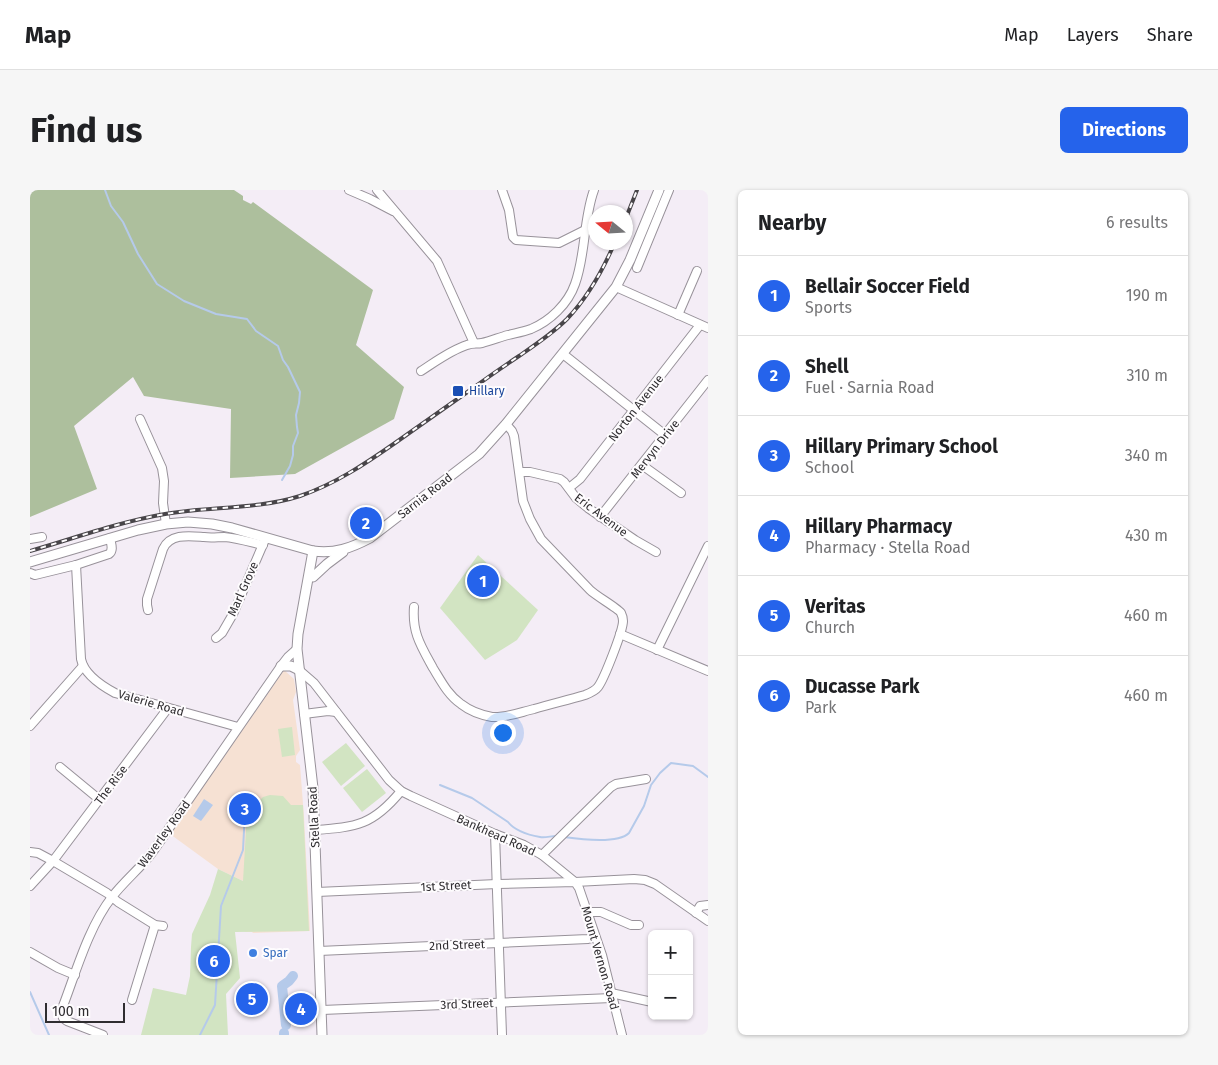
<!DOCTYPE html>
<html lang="en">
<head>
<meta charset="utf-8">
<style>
	:root { --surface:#fff; --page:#f6f6f6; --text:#202124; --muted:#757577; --line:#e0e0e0; --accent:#2563eb }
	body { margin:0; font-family:"Fira Sans",sans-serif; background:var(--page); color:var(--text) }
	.controls { position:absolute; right:15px; bottom:15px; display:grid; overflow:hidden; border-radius:8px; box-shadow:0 1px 4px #0004 }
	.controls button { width:45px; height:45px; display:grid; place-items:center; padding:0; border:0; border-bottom:1px solid var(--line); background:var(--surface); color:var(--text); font:25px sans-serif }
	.compass { position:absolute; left:558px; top:15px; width:45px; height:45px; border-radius:50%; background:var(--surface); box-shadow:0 1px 4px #0004; rotate:288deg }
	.scale { position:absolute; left:15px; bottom:12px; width:80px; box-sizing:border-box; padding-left:5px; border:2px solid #2f2d30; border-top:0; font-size:14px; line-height:18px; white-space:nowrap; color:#2f2d30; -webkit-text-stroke:4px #fefcfe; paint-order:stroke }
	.you { position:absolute; left:472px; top:542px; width:18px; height:18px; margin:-12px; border:4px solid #fff; border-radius:50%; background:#1a73e8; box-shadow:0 0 0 8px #1a73e833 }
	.badge { display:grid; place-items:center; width:32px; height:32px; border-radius:50%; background:var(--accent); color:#fff; font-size:16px; font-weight:700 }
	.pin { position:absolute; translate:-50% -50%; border:2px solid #fff; box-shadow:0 1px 5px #0006 }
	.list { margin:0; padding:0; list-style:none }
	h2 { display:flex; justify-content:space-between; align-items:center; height:65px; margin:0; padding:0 20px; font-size:21px }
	h2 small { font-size:16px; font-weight:400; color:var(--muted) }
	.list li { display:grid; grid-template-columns:32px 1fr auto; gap:15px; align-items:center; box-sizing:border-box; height:80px; padding:0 20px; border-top:1px solid var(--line) }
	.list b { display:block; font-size:19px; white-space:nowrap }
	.list p { margin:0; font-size:16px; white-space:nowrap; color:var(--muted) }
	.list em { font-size:16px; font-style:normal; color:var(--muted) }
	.map { position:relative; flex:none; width:678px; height:845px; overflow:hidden; border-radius:8px }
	header { display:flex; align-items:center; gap:30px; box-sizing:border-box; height:70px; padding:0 25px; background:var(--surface); border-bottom:1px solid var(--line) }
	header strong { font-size:24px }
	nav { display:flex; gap:28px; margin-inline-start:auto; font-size:18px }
	.intro { display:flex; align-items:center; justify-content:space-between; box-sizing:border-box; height:120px; padding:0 30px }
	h1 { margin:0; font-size:35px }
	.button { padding:12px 22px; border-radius:8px; background:var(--accent); color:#fff; font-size:18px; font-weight:700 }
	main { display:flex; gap:30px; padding:0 30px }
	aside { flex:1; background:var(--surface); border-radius:8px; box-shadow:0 1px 4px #0004 }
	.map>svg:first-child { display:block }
	.education { fill:#f6e1d3 }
	.green { fill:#d2e4c2 }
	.forest { fill:#adbf9d }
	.water { fill:#b5caea }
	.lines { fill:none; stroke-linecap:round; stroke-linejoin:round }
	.stream { stroke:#b5caea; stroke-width:2 }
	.river { stroke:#b5caea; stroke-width:10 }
	.minor-casing { stroke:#98929a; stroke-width:10 }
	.major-casing { stroke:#98929a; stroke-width:11 }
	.minor { stroke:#fff; stroke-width:8 }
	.major { stroke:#fff; stroke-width:9 }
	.rail-casing { stroke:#484549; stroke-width:4 }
	.rail { stroke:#fefcfe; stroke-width:2; stroke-dasharray:5.5; stroke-linecap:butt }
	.transit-dot { fill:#1a4fb4; stroke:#fefcfe; stroke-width:2 }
	.shop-dot { fill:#3f7fe0; stroke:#fefcfe; stroke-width:2 }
	.labels { text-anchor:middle; stroke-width:4; stroke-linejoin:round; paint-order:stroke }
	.transit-label { font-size:12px; fill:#164399; stroke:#fefcfe; text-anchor:start }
	.street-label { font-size:12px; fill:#2f2d30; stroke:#fefcfe }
	.shop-label { font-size:12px; fill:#366cbe; stroke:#fefcfe; text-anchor:start }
</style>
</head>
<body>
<header>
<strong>Map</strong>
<nav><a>Map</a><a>Layers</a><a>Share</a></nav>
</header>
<div class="intro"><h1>Find us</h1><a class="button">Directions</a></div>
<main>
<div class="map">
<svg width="678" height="845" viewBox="0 0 678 845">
	<rect width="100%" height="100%" fill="#f4edf6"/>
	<path class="education" d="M254 480 264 489 266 502 263 510 270 560 266 566V572L270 575 274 627 280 741 223 743 222 742H215L213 691 188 679 140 644Z"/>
	<g class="green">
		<path d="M448 365 508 420 487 450 455 470 410 418Z"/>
		<path d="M262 537 265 565 252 567 248 539Z"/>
		<path d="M316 553 335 576 311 596 292 572Z"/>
		<path d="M337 579 356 603 332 622 313 598Z"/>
		<path d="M240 605 253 606 261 615H273L279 741 205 742 210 788 196 804 198 845H111L123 798 156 805 160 786 161 757 162 744 180 705 188 679 213 691 217 623 233 607Z"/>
	</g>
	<path class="forest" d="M0 0H204L213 6V10L221 14 223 12 343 100 326 155 374 197 364 229 265 284 200 288 201 219 114 206 103 187 44 236 67 299 0 327Z"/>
	<path class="water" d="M174 609 183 615 171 631 163 626Z"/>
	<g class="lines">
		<g class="stream">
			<path d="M75 0 81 16 93 32 108 64 127 94 154 111 186 124 217 129 226 141 248 156 253 170 258 177 270 202 269 213 266 225 267 237 268 243 263 256V265L260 276 252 290"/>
			<path d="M410 595 442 608 478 632C485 641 499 645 510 647 515 648 521 646 526 646"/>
			<path d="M534 647C548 649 588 654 599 643L614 616 621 595 630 583 641 573 663 576 678 587"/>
			<path d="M0 802 19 845"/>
			<path d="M170 845 185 815 191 716 213 660 215 621"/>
		</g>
		<g class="river">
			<path d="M256 835 252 796 259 791 263 786"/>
			<path d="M254 843V845"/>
		</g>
		<g class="minor-casing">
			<g id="minor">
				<path d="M319 0 340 9 363 21"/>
				<path d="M347 0 407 71 444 153"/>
				<path d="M472 0 479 20 483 47 486 50 529 53 555 40"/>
				<path d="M607 78 639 0"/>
				<path d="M586 97 678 138"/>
				<path d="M648 125 667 81"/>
				<path d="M533 164 635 245"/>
				<path d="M391 181C405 172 421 160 437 155 442 153 447 154 452 153 461 151 470 147 478 145 486 143 493 142 501 139 520 131 538 114 545 94 556 64 553 30 564 0"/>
				<path d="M110 229 132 278 134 291 133 313 136 334"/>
				<path d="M612 275 651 303"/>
				<path d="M490 282H500L530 289 534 292 546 308 558 318 605 350 626 362"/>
				<path d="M539 298 550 289 670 135"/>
				<path d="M570 327 678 190"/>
				<path d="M0 349 12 347"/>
				<path d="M46 375 51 469C54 484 72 496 85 503L208 537"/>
				<path d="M0 383 5 385 46 375 79 364C84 360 81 354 80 348"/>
				<path d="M384 417C382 443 391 456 403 478 411 491 418 505 431 514 440 521 451 525 462 527 476 528 491 522 504 519 521 514 538 510 555 505 560 503 565 501 568 497 574 489 593 441 593 431 593 429 592 425 591 423 589 419 566 406 560 400L511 349 500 329 493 311 484 246 482 241 476 234"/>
				<path d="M118 420 117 415V409L133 359C140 343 160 346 174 347 181 348 188 347 194 347 207 348 220 352 233 355"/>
				<path d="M590 444 678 481"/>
				<path d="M186 448 192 443 203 424 234 352"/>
				<path d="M627 460 678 356"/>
				<path d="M269 480 284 493 359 590 371 601 381 606 465 644 494 655 512 665 545 692 604 689 615 690 625 694 678 731"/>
				<path d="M274 524 298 521 306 522"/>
				<path d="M0 536 53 476"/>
				<path d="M30 577 70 610"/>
				<path d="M285 640C327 637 343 635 371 601"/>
				<path d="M465 644 472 845"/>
				<path d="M0 662 8 663 23 671 77 703 88 712 125 735 133 736"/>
				<path d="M512 665 581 597 586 594 616 589"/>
				<path d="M0 696 23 671 138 518"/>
				<path d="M287 702 467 694 545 692 549 698 572 765 592 845"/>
				<path d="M557 722H571L601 735H609"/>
				<path d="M666 723 670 716 678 715"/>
				<path d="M289 761 558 749 565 747"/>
				<path d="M0 762 28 778 45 785"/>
				<path d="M581 803 622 812"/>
				<path d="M102 810 125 735"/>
				<path d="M292 820 582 808"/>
				<path d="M73 845 37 831 33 828 31 822 33 816C46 782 59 736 82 707 95 690 112 677 124 660L251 476 258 467 267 459"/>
			</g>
		</g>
		<g class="major-casing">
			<g id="major">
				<path d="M283 361 268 444 267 459 283 598 292 845"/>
				<path d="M0 372 108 340 136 334 158 332 182 334 202 338 283 361C305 364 321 358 340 348L449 264 476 234 586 97 600 70 629 0"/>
				<path d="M283 387 297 374 313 362"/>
				<path d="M251 476H261L269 480"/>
			</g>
		</g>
		<use href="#minor" class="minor"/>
		<use href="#major" class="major"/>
		<g class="rail-casing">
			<g id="rail">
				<path d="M596 28 607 0"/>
				<path d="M0 361C45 348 89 332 135 324 180 316 226 320 270 306 305 294 335 274 365 253 389 236 413 219 436 203 454 190 471 178 489 166 505 155 523 143 537 129 558 107 573 80 585 52"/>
			</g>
		</g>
		<use href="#rail" class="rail"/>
	</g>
	<rect class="transit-dot" x="422" y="195" width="12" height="12" rx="2.5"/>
	<circle class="shop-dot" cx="223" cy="763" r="5"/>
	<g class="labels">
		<g class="transit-label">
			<text x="439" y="205">Hillary</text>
		</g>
		<g class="street-label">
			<text transform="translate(606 218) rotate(-52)" y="4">Norton Avenue</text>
			<text transform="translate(625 259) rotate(-52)" y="4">Mervyn Drive</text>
			<text transform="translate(395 306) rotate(-38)" y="4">Sarnia Road</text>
			<text transform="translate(571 325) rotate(37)" y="4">Eric Avenue</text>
			<text transform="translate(213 399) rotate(-66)" y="4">Marl Grove</text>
			<text transform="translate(121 513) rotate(16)" y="4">Valerie Road</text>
			<text transform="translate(81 595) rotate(-53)" y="4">The Rise</text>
			<text transform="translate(284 627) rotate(-93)" y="4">Stella Road</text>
			<text transform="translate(134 644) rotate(-54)" y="4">Waverley Road</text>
			<text transform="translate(466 645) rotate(24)" y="4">Bankhead Road</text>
			<text transform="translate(416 696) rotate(-3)" y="4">1st Street</text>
			<text transform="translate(427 755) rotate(-2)" y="4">2nd Street</text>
			<text transform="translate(570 768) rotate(74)" y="4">Mount Vernon Road</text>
			<text transform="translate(437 814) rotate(-2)" y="4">3rd Street</text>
		</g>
		<g class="shop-label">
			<text x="233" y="767">Spar</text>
		</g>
	</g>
</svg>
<div class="controls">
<button>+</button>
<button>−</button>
</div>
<svg class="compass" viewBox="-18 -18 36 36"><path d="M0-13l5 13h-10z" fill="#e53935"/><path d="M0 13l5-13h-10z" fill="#757577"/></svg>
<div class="scale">100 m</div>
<div class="you"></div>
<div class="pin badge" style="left:453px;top:391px">1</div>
<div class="pin badge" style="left:336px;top:333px">2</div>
<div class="pin badge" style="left:215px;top:619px">3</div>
<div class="pin badge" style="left:271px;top:819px">4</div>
<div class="pin badge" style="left:222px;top:809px">5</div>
<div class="pin badge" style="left:184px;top:771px">6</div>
</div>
<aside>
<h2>Nearby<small>6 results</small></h2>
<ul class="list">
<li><span class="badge">1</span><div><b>Bellair Soccer Field</b><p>Sports</p></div><em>190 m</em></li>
<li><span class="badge">2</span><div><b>Shell</b><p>Fuel · Sarnia Road</p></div><em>310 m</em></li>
<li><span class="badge">3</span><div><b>Hillary Primary School</b><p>School</p></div><em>340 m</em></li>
<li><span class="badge">4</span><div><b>Hillary Pharmacy</b><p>Pharmacy · Stella Road</p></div><em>430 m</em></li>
<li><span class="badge">5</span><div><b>Veritas</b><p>Church</p></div><em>460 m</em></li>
<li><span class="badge">6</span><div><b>Ducasse Park</b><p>Park</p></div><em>460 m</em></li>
</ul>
</aside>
</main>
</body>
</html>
